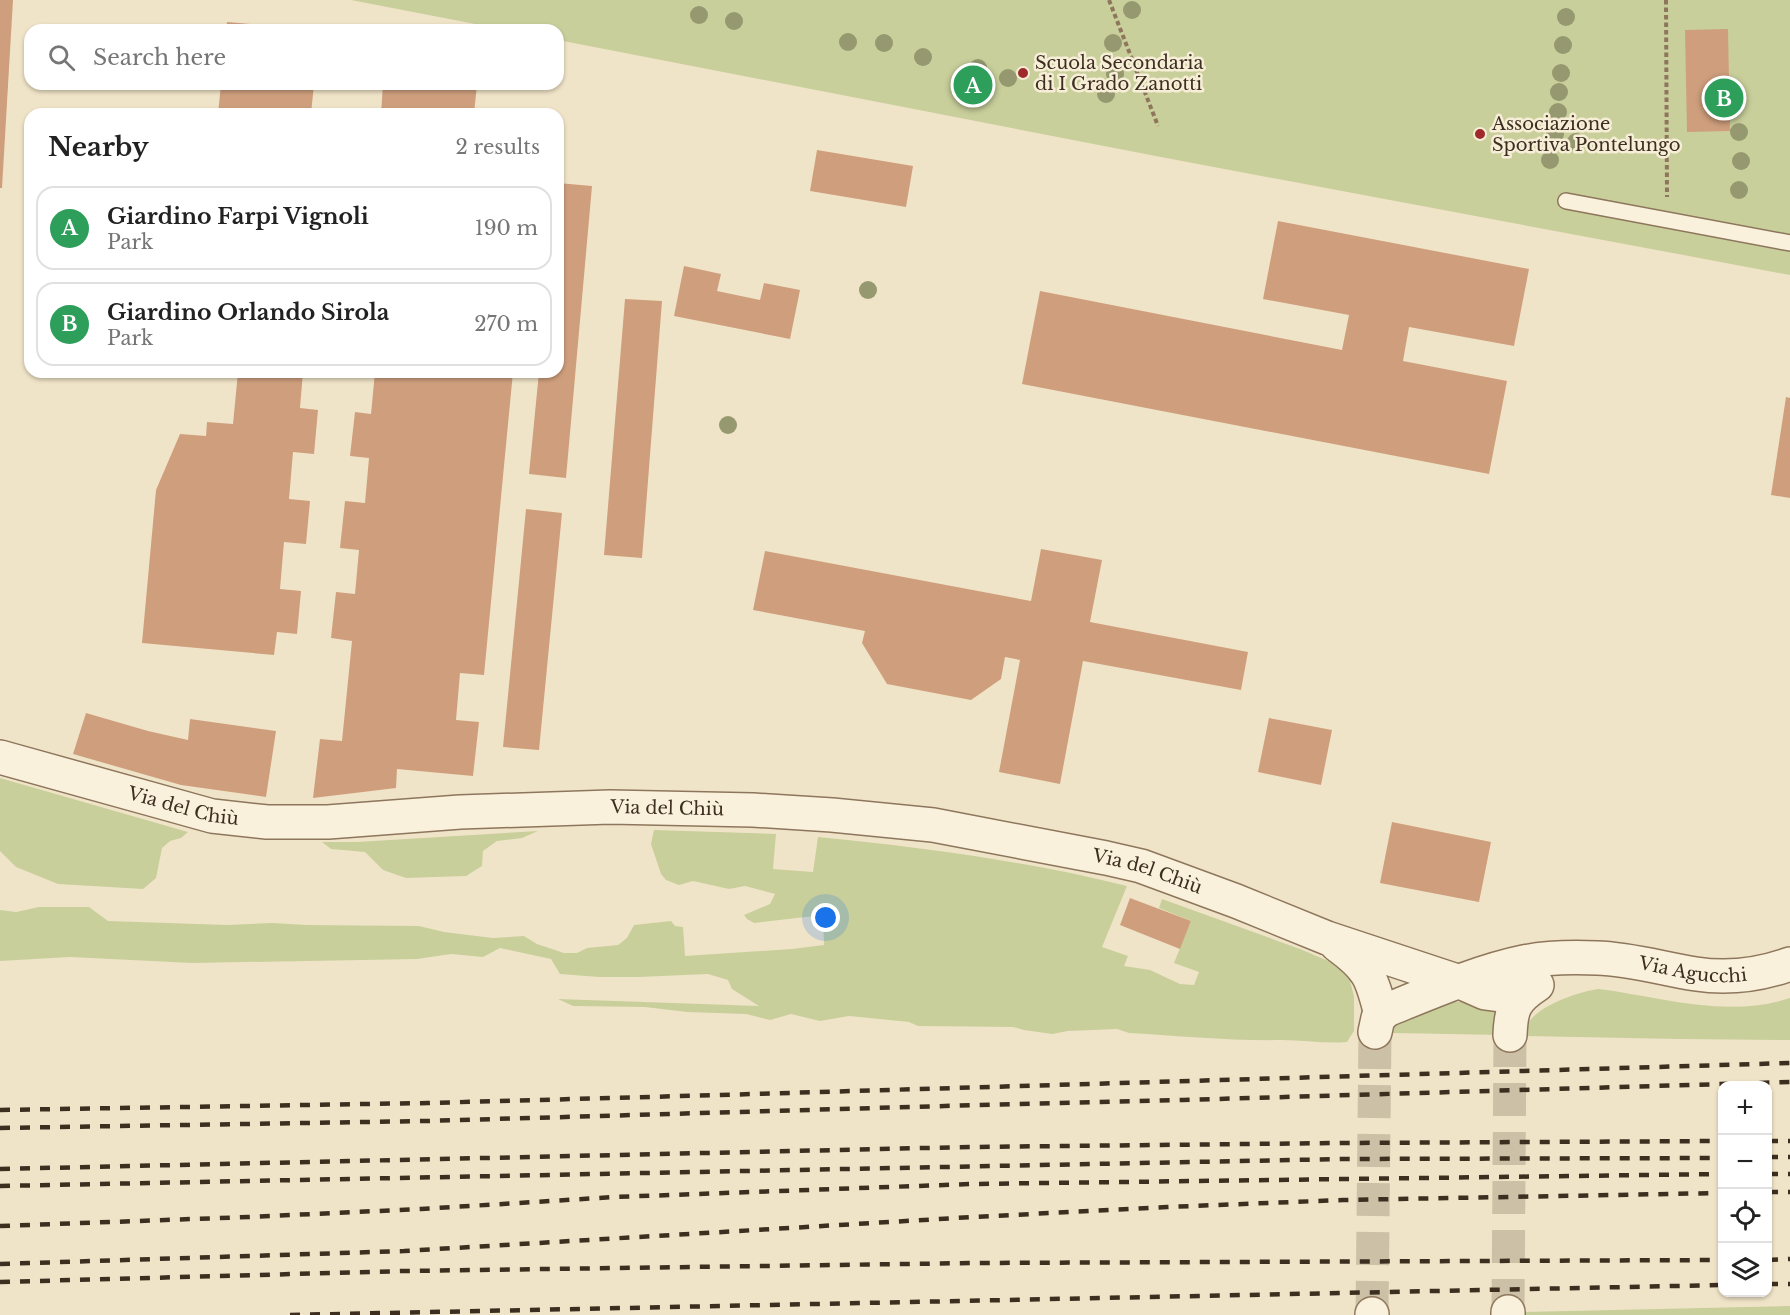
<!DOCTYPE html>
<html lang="en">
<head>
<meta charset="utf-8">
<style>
	:root { --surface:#fff; --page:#f2f2f2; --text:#222; --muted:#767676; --line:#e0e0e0; --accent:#ea580c }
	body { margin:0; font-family:"Libre Baskerville",serif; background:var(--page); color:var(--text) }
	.controls { position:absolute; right:18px; bottom:18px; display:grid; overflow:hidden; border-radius:12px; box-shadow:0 2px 4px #0004 }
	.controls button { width:54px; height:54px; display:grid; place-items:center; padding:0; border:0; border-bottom:2px solid var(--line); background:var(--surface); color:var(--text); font:30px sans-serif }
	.you { position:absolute; left:826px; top:918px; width:21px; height:21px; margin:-15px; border:4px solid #fff; border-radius:50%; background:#1a73e8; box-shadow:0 0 0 9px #1a73e833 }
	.badge { display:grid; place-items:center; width:39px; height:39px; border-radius:50%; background:var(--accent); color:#fff; font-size:20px; font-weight:700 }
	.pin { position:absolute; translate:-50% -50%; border:3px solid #fff; box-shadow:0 2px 6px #0006 }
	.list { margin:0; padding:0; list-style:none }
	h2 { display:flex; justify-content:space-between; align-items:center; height:78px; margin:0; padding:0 24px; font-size:26px }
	h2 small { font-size:20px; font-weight:400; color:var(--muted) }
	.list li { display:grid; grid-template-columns:39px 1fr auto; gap:18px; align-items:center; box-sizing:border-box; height:84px; margin:0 12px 12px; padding:0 12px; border:2px solid var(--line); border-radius:18px }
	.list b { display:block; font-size:22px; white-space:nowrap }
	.list p { margin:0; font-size:20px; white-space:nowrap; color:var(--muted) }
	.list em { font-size:20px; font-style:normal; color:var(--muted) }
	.icon { flex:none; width:33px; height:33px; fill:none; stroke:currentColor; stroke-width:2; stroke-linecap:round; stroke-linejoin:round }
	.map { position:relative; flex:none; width:1790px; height:1315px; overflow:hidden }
	.search { position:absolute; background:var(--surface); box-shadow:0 2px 4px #0004; left:24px; top:24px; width:540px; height:66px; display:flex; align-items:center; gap:15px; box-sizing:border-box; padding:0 21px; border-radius:18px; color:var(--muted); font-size:22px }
	.panel { position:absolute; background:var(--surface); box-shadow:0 2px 4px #0004; left:24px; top:108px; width:540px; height:270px; border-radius:18px }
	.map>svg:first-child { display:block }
	.green { fill:#c9cf9b }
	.building { fill:#cf9f7d }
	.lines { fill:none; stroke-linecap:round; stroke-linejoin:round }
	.tertiary-tunnel { stroke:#ccc0a6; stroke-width:33; stroke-dasharray:33 16; stroke-linecap:butt }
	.service-casing { stroke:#8d765c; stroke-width:18 }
	.tertiary-casing { stroke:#8d765c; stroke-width:36 }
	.path { stroke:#8d765c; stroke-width:4; stroke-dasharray:4.5 3; stroke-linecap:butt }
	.service { stroke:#faf1dc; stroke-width:15 }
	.tertiary { stroke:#faf1dc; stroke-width:33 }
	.rail { stroke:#3d2e20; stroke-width:4.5; stroke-dasharray:10 10; stroke-linecap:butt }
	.tree { fill:#96986f }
	.poi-dot { fill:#9e2a2b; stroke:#f7eed8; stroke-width:2 }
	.labels { text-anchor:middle; stroke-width:5; stroke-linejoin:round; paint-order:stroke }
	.poi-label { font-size:18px; fill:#3d2e20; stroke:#f7eed8; text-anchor:start }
	.street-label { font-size:18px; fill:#3d2e20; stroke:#f7eed8 }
</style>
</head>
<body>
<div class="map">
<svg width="1790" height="1315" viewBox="0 0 1790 1315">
	<rect width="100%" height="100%" fill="#f0e4c8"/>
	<g class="green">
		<path d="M351 0H1790V275L1166 158 558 40V30H506Z"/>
		<path d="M0 778 188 832 181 838 170 841 162 848 156 878 143 889 58 884 16 867 0 851Z"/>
		<path d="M654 830 776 834 773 869 813 872 818 837C921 847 1026 861 1127 886L1102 947 1128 956 1124 966 1150 970 1180 984 1194 985 1199 972 1174 963 1191 921 1159 908 1162 899 1300 949 1340 966 1349 977 1354 996V1031L1347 1042C1325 1044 1304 1040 1282 1040 1231 1041 1180 1036 1129 1033L1117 1029 1068 1031 1052 1034 1024 1030 1013 1027 918 1026 909 1022 849 1016 820 1021 791 1014 770 1020 746 1014 687 1012 645 1007 573 1006 558 999 759 1006 732 989 728 980 708 974 639 977H599L560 974 551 959 500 948 483 957 451 954 417 959 192 963 70 957 0 961V910L16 912 39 907H89L108 921 227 925 272 923 307 925 419 926 444 932 493 938 524 936 537 944 564 953H577L587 948 618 945 627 938 634 925 671 921 675 926 683 927 685 956 792 949 824 945 823 915 754 923 747 919 744 915 770 904 775 894 745 886 729 889 693 881 679 885 666 880 661 874 651 844Z"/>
		<path d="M538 831 522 838 497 841 483 851 482 866 466 876 406 878 383 870 365 852 331 849 322 842H357Z"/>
		<path d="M1599 989C1662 997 1727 1019 1790 998V1040L1678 1039 1526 1036C1526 1031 1526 1026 1529 1022 1540 1005 1580 991 1599 989Z"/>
		<path d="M1455 1002C1469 1002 1494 1004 1499 1020 1501 1024 1501 1030 1502 1035L1393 1033 1394 1027 1399 1022 1443 1005Z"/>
		<path d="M1790 1306V1315H1524V1312Z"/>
	</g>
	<g class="building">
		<path d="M0 0H13L2 188H0Z"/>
		<path d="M227 22 295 28V30H226Z"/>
		<path d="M1728 29 1730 131 1687 132 1685 30Z"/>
		<path d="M221 84H314L311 114H218Z"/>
		<path d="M383 84H477L474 114H381Z"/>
		<path d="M817 150 913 166 906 207 810 191Z"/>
		<path d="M558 183 592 186 566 478 529 474 539 372H558Z"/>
		<path d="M1278 221 1529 269 1514 346 1409 327 1403 361 1507 381 1489 474 1022 384 1040 291 1342 350 1349 315 1263 299Z"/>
		<path d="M684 266 721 274 717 291 760 300 764 283 800 290 790 339 674 316Z"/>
		<path d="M625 299 662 301 642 558 604 555Z"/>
		<path d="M238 372H303L300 408 318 410 314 454 293 452 289 499 310 501 306 544 284 542 280 589 301 591 297 634 277 632 274 655 142 643 156 490 180 434 206 436 207 422 233 424Z"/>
		<path d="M375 372H513L484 675 460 673 456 720 479 722 473 776 397 769 396 788 313 798 320 739 342 741 352 641 331 638 336 592 355 594 359 550 340 548 345 501 365 503 369 458 350 456 355 412 371 414Z"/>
		<path d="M1786 397 1790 398V498L1771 495Z"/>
		<path d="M526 509 562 513 539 750 503 747Z"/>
		<path d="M1041 549 1102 560 1090 622 1248 652 1241 690 1083 661 1060 784 999 772 1020 660 1005 657 1001 679 971 700 887 684 862 643 865 631 753 610 765 551 1031 601Z"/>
		<path d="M86 713 148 731 188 740 190 719 276 731 266 797 181 785 73 754Z"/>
		<path d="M1269 718 1332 730 1321 785 1258 772Z"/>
		<path d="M1392 822 1491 842 1479 902 1380 883Z"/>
		<path d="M1130 898 1191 921 1180 949 1120 925Z"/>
	</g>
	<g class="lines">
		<g class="tertiary-tunnel">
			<path d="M1508 1312 1510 1035"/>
			<path d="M1372 1314 1375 1032"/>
		</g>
		<g class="service-casing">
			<path id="service" d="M1566 201 1790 243"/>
		</g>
		<g class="tertiary-casing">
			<g id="tertiary">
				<path id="s1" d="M0 757 212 816 267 822H328L460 812 610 807 753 810 832 815 933 825 1106 858 1141 866 1236 901 1327 938 1460 982 1485 993 1508 996 1523 994"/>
				<path d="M1337 945C1369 968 1372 978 1381 1015"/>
				<path id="s2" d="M1375 1032 1378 1018 1387 1010C1429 993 1480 971 1524 962 1548 957 1573 957 1597 958 1631 959 1663 969 1696 974 1728 979 1759 975 1790 964"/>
				<path d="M1510 1035C1511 1009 1514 1000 1537 985"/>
				<path d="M1508 1312V1315"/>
				<path d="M1372 1314V1315"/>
			</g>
		</g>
		<g class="path">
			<path d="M1109 0 1158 126"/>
			<path d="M1666 0 1667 197"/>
		</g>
		<use href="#service" class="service"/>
		<use href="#tertiary" class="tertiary"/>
		<g class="rail">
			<path d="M0 1110 428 1103 720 1095 1790 1063"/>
			<path d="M0 1128 426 1121 979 1105 1183 1100 1790 1082"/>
			<path d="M1768 1141H1790"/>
			<path d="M1768 1157H1790"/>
			<path d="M0 1169 969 1147 1341 1143 1722 1141"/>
			<path d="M1768 1174H1790"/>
			<path d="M0 1186 1341 1159 1722 1158"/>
			<path d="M1768 1192H1790"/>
			<path d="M0 1226 248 1217 421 1209 615 1197 971 1184 1722 1174"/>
			<path d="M1768 1260 1790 1259"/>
			<path d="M0 1264 404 1251 973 1217 1167 1207 1343 1200 1722 1193"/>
			<path d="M0 1282 404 1271 976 1263 1722 1260"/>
			<path d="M1768 1284H1790"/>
			<path d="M290 1315 1722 1285"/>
		</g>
	</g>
	<g class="tree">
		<circle cx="1132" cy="10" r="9"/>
		<circle cx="699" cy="15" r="9"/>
		<circle cx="1566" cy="17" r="9"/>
		<circle cx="734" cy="21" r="9"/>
		<circle cx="848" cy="42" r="9"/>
		<circle cx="884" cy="43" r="9"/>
		<circle cx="1113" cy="43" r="9"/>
		<circle cx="1563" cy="45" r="9"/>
		<circle cx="923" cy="57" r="9"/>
		<circle cx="978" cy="68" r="9"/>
		<circle cx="1561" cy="73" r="9"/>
		<circle cx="1115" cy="74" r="9"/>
		<circle cx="1008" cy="78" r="9"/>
		<circle cx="1559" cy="92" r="9"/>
		<circle cx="1106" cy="94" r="9"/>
		<circle cx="1558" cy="112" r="9"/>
		<circle cx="1739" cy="132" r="9"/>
		<circle cx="1555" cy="134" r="9"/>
		<circle cx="1576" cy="142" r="9"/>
		<circle cx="1550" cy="160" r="9"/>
		<circle cx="1741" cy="161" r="9"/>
		<circle cx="1739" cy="190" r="9"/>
		<circle cx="868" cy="290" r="9"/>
		<circle cx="728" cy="425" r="9"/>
	</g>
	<g class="poi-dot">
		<circle cx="1023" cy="73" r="6"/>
		<circle cx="1480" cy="134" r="6"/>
	</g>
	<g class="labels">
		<g class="poi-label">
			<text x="1035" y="69">Scuola Secondaria<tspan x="1035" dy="21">di I Grado Zanotti</tspan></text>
			<text x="1492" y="130">Associazione<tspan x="1492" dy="21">Sportiva Pontelungo</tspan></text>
		</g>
		<g class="street-label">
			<text dy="6" stroke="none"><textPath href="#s1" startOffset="190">Via del Chiù</textPath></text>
			<text dy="6" stroke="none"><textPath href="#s1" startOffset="676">Via del Chiù</textPath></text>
			<text dy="6" stroke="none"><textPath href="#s1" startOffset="1162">Via del Chiù</textPath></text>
			<text dy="6" stroke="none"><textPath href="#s2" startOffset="342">Via Agucchi</textPath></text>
		</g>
	</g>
</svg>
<div class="controls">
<button>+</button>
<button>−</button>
<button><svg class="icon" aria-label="locate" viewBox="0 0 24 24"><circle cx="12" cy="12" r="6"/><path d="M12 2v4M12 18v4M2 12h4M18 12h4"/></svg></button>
<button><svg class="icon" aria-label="layers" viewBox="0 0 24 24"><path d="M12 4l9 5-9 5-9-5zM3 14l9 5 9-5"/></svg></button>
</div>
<div class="you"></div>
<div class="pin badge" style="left:973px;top:85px;background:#2e9e5b">A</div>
<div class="pin badge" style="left:1724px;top:98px;background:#2e9e5b">B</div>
<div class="search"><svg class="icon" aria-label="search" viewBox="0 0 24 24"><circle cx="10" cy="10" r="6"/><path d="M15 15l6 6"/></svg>Search here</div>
<section class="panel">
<h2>Nearby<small>2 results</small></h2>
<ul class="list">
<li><span class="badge" style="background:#2e9e5b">A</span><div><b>Giardino Farpi Vignoli</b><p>Park</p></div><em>190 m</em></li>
<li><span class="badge" style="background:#2e9e5b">B</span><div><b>Giardino Orlando Sirola</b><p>Park</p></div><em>270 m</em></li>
</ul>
</section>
</div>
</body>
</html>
